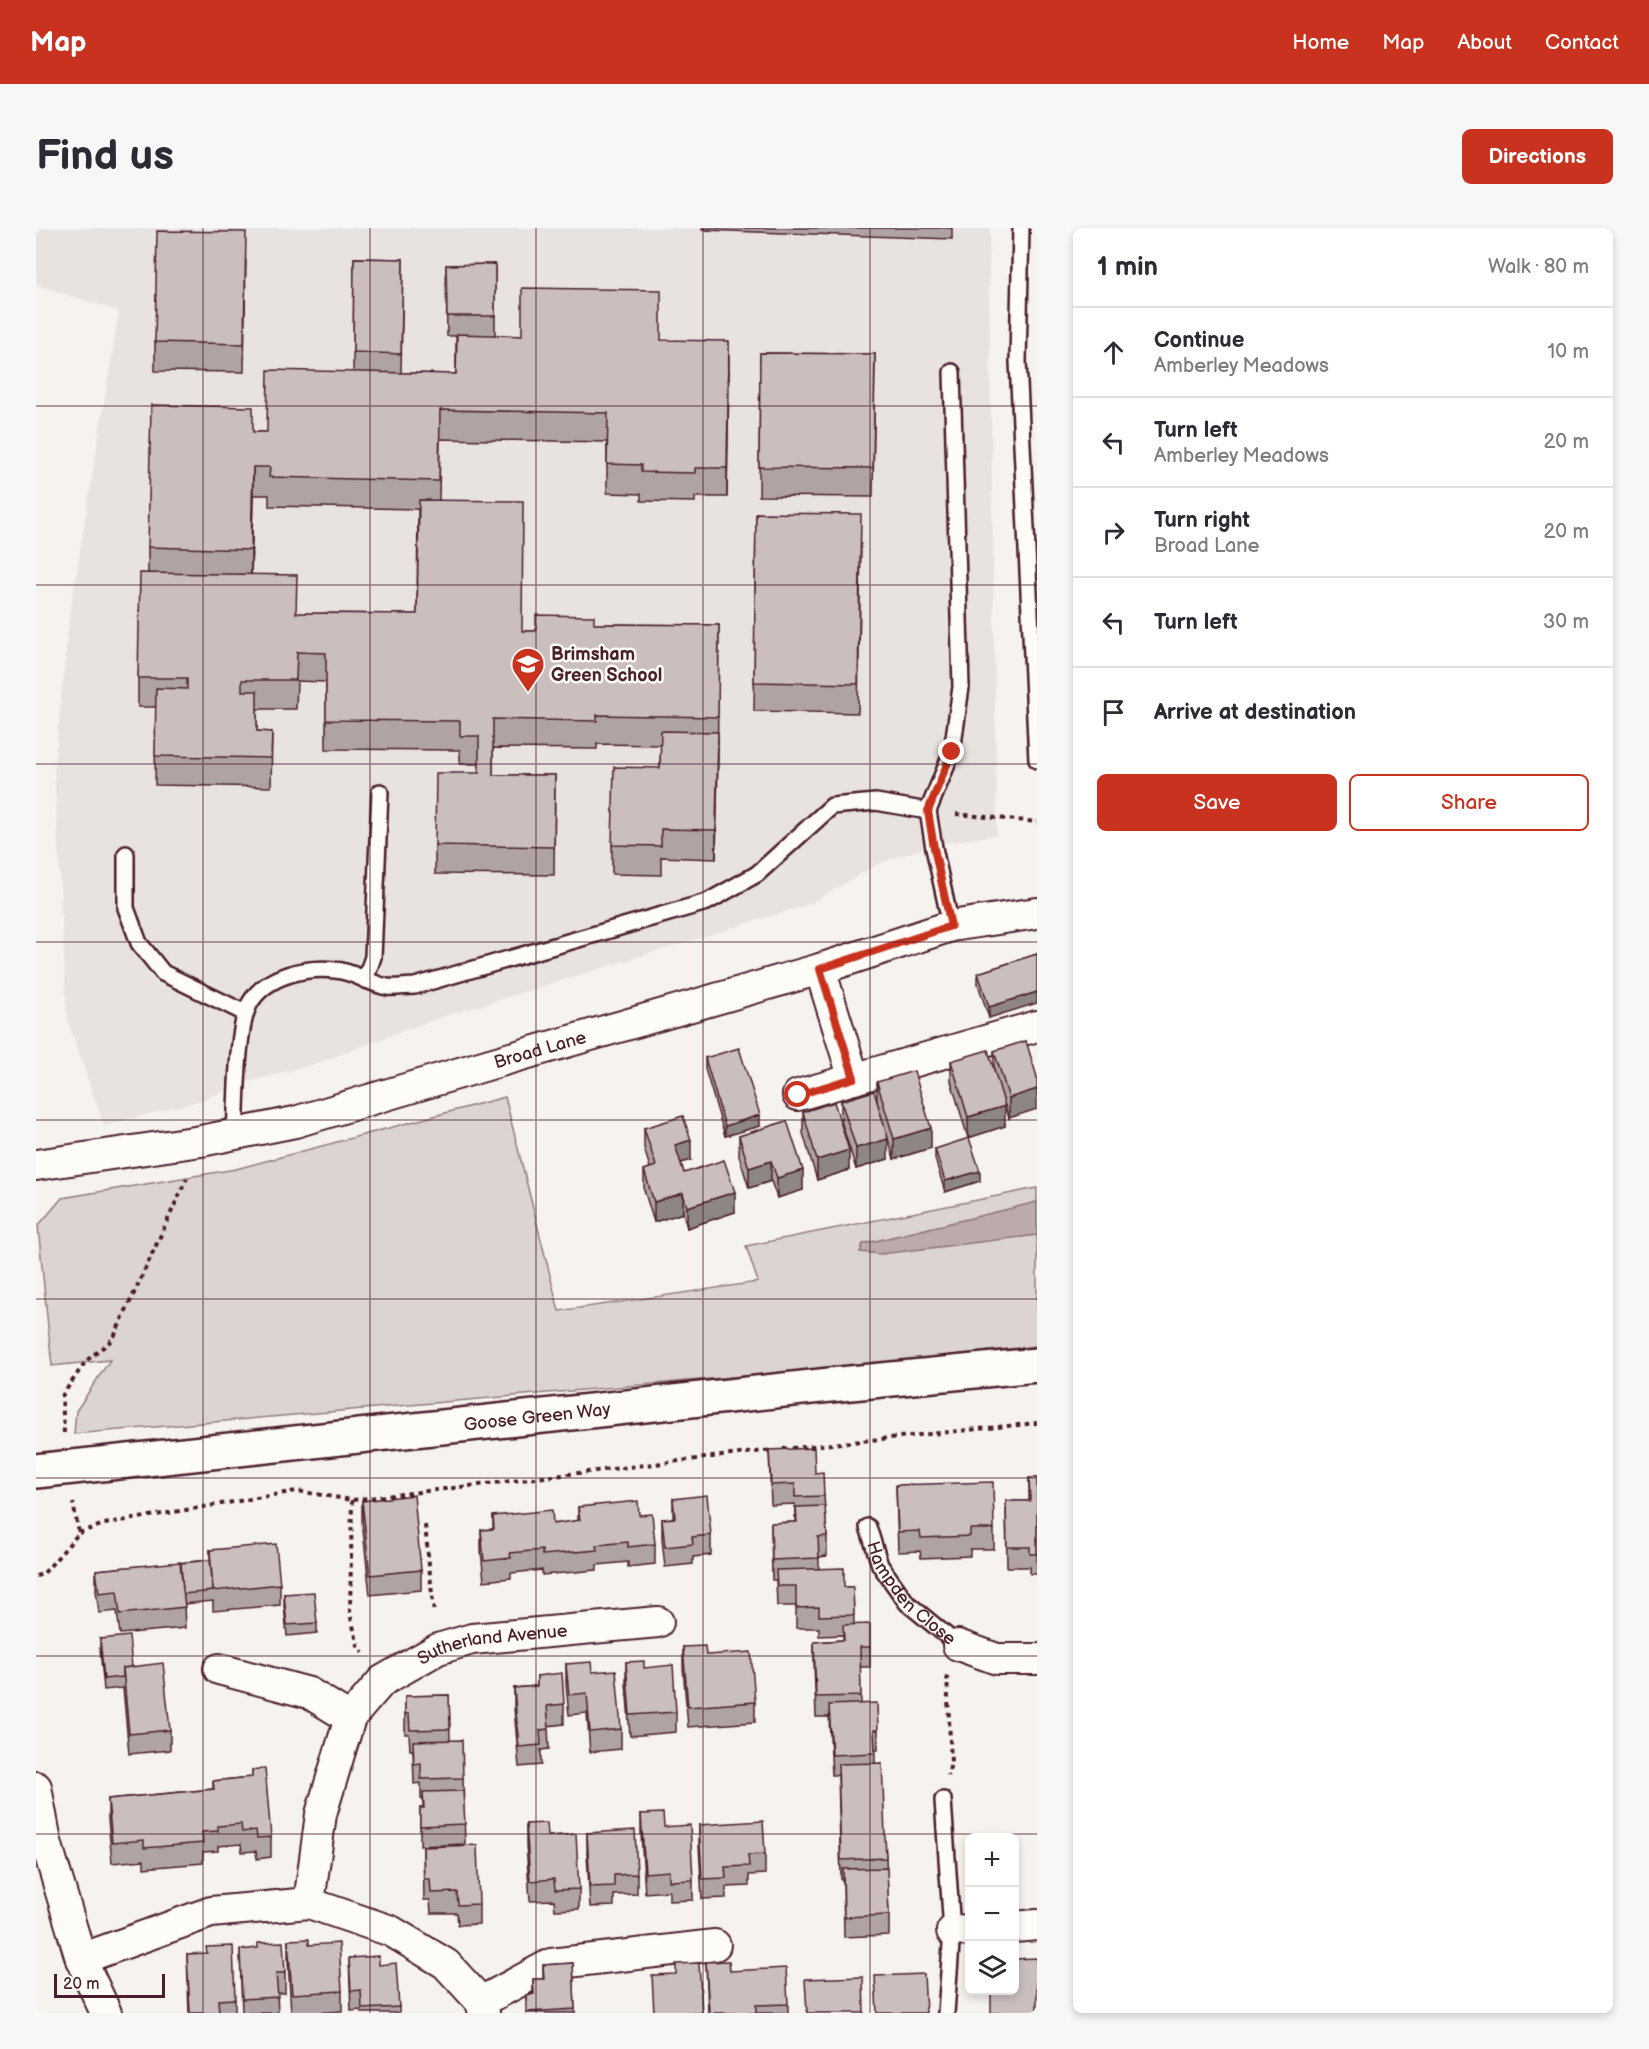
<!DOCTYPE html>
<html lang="en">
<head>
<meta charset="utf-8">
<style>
	:root { --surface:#fff; --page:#f7f7f7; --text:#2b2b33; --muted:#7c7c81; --line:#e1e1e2; --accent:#c8321e }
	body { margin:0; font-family:"Balsamiq Sans",sans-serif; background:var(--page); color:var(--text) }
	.controls { position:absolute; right:18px; bottom:18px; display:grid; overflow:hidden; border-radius:9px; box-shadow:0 3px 9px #0003 }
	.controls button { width:54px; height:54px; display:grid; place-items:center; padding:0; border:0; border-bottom:2px solid var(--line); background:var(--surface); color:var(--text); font:30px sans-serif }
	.scale { position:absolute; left:18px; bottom:15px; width:111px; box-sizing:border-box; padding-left:6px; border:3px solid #4a1f2b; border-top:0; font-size:16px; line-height:21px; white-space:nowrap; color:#4a1f2b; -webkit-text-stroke:4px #fdfcf7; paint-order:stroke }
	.stop { position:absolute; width:18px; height:18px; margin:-14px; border:4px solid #c8321e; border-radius:50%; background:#fff }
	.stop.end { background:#c8321e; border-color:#fff; box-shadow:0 2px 6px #0008 }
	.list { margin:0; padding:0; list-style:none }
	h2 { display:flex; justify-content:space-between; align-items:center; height:78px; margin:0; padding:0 24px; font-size:26px }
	h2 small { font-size:20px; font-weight:400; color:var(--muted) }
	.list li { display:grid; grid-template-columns:39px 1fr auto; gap:18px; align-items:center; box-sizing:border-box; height:90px; padding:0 24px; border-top:2px solid var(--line) }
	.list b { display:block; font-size:22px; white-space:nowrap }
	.list p { margin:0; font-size:20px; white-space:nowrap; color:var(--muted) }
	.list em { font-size:20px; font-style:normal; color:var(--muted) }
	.actions { display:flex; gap:12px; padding:18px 24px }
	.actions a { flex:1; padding:14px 0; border:2px solid var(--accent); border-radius:9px; text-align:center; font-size:21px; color:var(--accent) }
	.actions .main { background:var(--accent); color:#fff }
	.icon { flex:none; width:33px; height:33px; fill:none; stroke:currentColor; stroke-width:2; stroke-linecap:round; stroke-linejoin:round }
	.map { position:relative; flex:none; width:1001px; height:1785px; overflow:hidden; border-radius:9px }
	header { display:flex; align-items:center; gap:36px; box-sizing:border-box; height:84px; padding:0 30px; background:var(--accent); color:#fff }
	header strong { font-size:28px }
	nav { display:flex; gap:33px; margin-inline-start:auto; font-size:21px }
	.intro { display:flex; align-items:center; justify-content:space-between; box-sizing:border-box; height:144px; padding:0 36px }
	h1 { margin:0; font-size:42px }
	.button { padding:15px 27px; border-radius:9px; background:var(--accent); color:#fff; font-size:21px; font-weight:700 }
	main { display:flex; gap:36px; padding:0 36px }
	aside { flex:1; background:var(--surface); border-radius:9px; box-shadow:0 3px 9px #0003 }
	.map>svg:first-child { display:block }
	.built { fill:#e9e3e0 }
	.green { fill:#dcd4d2; stroke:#937a7e; stroke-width:1.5 }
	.water { fill:#bbabac; stroke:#8e7378; stroke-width:1.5 }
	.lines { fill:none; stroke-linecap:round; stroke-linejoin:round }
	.service-casing { stroke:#4a1f2b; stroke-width:20 }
	.minor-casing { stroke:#4a1f2b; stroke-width:34 }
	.secondary-casing { stroke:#4a1f2b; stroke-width:38 }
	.path { stroke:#4a1f2b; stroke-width:4; stroke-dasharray:4.5 4.5; stroke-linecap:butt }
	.service { stroke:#fdfcf7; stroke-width:15 }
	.minor { stroke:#fdfcf7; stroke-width:30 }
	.secondary { stroke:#fdfcf7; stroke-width:33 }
	.wall { fill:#afa4a3; stroke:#4a1f2b; stroke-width:1.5; fill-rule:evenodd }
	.shaded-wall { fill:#8e8685; stroke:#4a1f2b; stroke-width:1.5 }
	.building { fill:#cbbfbe; stroke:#4a1f2b; stroke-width:1.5 }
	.route { stroke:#c8321e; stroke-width:8 }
	.grid { fill:none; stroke:#4a1f2b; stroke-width:1.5; stroke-opacity:0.55 }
	.labels { text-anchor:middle; stroke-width:5; stroke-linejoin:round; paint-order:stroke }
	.poi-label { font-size:18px; font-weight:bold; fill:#4a1f2b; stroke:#fdfcf7; text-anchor:start }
	.street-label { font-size:18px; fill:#4a1f2b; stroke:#fdfcf7 }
</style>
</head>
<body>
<header>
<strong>Map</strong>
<nav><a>Home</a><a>Map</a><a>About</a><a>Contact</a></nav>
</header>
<div class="intro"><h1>Find us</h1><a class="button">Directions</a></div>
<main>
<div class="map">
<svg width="1001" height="1785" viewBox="0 0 1001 1785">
	<rect width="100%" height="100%" fill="#f6f3ef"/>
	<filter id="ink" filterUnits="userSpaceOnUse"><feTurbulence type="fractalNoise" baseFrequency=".0167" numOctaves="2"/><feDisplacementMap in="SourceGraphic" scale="12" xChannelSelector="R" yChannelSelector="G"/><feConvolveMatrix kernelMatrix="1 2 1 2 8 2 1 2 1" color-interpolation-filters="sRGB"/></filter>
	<g filter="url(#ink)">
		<path class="built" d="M0 0H954L953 39 961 607 897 617 842 636 774 676 391 794 282 835 202 857 167 872 68 898 31 791 18 541 33 390 83 83 0 57Z"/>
		<path class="green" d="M469 869 523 1083 722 1054 710 1018 1001 960V1118L789 1141 38 1206 40 1183 74 1132 16 1138 2 998 26 970 200 941Z"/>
		<path class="water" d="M1001 974V1007L845 1026 824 1024 827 1016Z"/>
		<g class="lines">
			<g class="service-casing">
				<g id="service">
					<path d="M985 0 982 133 1001 532"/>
					<path d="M90 626V680L103 715 127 745 209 785"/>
					<path d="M915 698 898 620 892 583 916 524 925 459 916 144"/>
					<path d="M329 752 337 729 344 564"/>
					<path d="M199 906C201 875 200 799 214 775 230 747 270 739 299 742 317 743 334 756 351 759 360 760 370 758 379 758L671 674 721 646 796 578 840 574 892 583"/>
					<path id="s1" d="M832 1299 844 1337 871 1375 922 1417"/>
					<path d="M907 1572 916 1703 910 1785"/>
				</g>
			</g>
			<g class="minor-casing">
				<g id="minor">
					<path d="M784 741 818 851"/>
					<path d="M762 867 1001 798"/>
					<path id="s2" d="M0 937 165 913 259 894 454 836 784 741 915 698 1001 685"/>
					<path d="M922 1417 961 1431H1001"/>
					<path d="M183 1441 273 1465 314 1490"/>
					<path d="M0 1559 10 1614 45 1731 70 1785"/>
					<path id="s3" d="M273 1675 285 1586 314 1490 346 1453 402 1421 436 1411 622 1394"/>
					<path d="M978 1699 1001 1697"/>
					<path d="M916 1703 933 1702"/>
					<path d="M45 1731 175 1684 273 1675 355 1703 410 1736 445 1774 448 1785"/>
					<path d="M445 1774 515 1736 679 1717"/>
				</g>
			</g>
			<g class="secondary-casing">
				<g id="secondary">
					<path id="s4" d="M0 1243 794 1157 1001 1137"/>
				</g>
			</g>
			<g class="path">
				<path d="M920 586 1001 594"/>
				<path d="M28 1205 26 1168 50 1133 77 1111 151 950"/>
				<path d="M747 1221 1001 1195"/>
				<path d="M316 1272 314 1386 323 1421 327 1425"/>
				<path d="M389 1297 398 1386"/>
				<path d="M43 1305 68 1296 261 1263 316 1272 736 1222"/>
				<path d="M0 1348 7 1346 43 1305 37 1275"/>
				<path d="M911 1448 915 1534 912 1548"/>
			</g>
			<use href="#service" class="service"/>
			<use href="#minor" class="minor"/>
			<use href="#secondary" class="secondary"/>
		</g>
		<g class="wall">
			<path d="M666 0H916V11L666 2Z"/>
			<path d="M318 30 367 31 365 145 420 146V108H411L410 37 459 36V107L625 112 693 142 691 269H659V274L605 273V266L571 265V214L404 211 403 272 486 403H500L558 396 683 397 680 631 625 629V647L576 646V617L624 540 625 517 561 516V521L457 520V547H519L518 647 399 646V617L443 545V536H424V522L290 521V454L261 453 260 481H221V503L236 504 235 559 119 557 120 479H102V450L112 346V319L217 204H231L317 144ZM217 267H233V278L382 281 381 386 261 385 215 347Z"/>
			<path d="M210 33 208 144 119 143V114Z"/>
			<path d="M724 125 839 126 837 269 723 268Z"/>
			<path d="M720 285 825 315 822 485 718 483Z"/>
			<path d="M1001 726 953 790 942 756V745Z"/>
			<path d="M990 813 973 890 965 867 969 898 932 910 915 853V833L958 842V823Z"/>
			<path d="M669 830 724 898 689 908 669 841Z"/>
			<path d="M841 854 895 920 858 931 841 874Z"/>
			<path d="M805 873 852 931 820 941 805 893Z"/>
			<path d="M767 884 813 942 781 952 767 905Z"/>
			<path d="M751 893 767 962 741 970 735 953 713 960 703 928V908Z"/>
			<path d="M608 900 655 932 645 935 648 945 699 984 651 1000 647 985 618 994 608 962V942L614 940 608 920Z"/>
			<path d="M899 921 944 953 909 964 899 931Z"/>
			<path d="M733 1222 779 1245 788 1268 791 1308V1328L783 1329V1341L808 1359H817L818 1396 834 1419V1439H824L825 1476 842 1502V1522H839V1535L850 1630 853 1687V1707L808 1709 807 1652H805L802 1547H796L793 1489H780L778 1434V1414L807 1412V1407L783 1408V1400H760V1378H741L740 1352H736L735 1295 760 1294V1289H759V1276L735 1277Z"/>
			<path d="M993 1250H1001V1346H994V1339H971L970 1273H993Z"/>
			<path d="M860 1257 958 1301V1321H934V1328L885 1330 884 1323 862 1324Z"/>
			<path d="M637 1271 675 1307V1327L657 1329V1336L629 1339 626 1311V1291L637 1290Z"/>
			<path d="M326 1273 385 1342V1362L334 1367 326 1293Z"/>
			<path d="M542 1279 603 1287 619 1316V1336L592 1339V1334L561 1337V1342L506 1347V1342L475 1345V1350L448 1353 445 1323V1302L457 1301V1288L517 1296 542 1293Z"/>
			<path d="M174 1322 244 1356V1377L177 1383V1373L148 1376 149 1400 84 1406 81 1383 63 1385 60 1362V1342L174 1332Z"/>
			<path d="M248 1366 281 1395V1405L251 1408 248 1377Z"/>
			<path d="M64 1411 96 1439 134 1502V1522L93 1526 87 1460 68 1462 64 1421Z"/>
			<path d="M647 1419 670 1427 719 1474V1494L652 1499 647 1439Z"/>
			<path d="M590 1434 608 1440 640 1484V1504L594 1508 590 1454Z"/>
			<path d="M530 1436 585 1501V1521L554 1524 551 1485 533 1487 530 1456Z"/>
			<path d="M501 1448 528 1476V1496L512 1498 513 1521 505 1522V1537L483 1539 478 1480V1460L501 1458Z"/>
			<path d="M413 1467 414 1512 427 1550 429 1616 384 1618V1580H387V1571H385V1555L378 1556 377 1522H374L373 1506H369V1468Z"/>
			<path d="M216 1542 235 1609V1629L221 1631 220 1623 206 1624 205 1616 182 1618V1623L167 1624V1635L108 1640V1632L76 1635 72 1591V1571L177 1561V1553L216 1549Z"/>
			<path d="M605 1586 628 1599 657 1652V1672L633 1673V1663L609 1665 605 1606Z"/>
			<path d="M490 1596 512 1608 543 1661V1681L519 1682 518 1672 494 1673 490 1616Z"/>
			<path d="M663 1597 729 1626V1646L713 1647V1658L690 1659V1670L666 1671 663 1617Z"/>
			<path d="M551 1605 601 1646V1666L578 1667V1678L554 1679 551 1625Z"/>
			<path d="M387 1619 443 1676V1696L422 1697 421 1685H395L394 1672H388Z"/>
			<path d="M252 1712 273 1717 306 1763V1783L279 1785H255L252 1732Z"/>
			<path d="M204 1722 249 1745V1765H241L242 1785H206Z"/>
			<path d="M151 1726 199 1771V1785H153Z"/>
			<path d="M313 1730 343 1737 363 1779V1785H325V1782L315 1783Z"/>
			<path d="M670 1734 694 1743 752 1776V1785H672Z"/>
			<path d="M537 1735 539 1785H490V1767L497 1766V1751H507V1737Z"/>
		</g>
		<g class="shaded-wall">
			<path d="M693 113V142L691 269V240Z"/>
			<path d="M217 239V267L215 351V322Z"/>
			<path d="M682 504V533L680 631V602Z"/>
			<path d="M1001 764V775L953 790V779Z"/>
			<path d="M1001 861V881L973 890V870Z"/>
			<path d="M969 878V898L932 910V889Z"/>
			<path d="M724 887V898L689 908V898Z"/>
			<path d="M895 900V920L858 931V911Z"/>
			<path d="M852 911V931L820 941V920Z"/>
			<path d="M655 912V932L639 937V917Z"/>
			<path d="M813 922V942L781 952V932Z"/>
			<path d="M735 933V953L713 960V940Z"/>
			<path d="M767 942V962L741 970V950Z"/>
			<path d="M944 943V953L909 964V953Z"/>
			<path d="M699 964V984L651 1000V979Z"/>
			<path d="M647 965V985L618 994V974Z"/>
		</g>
		<g class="building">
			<path d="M121 3 210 4 208 116 119 114Z"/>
			<path d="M318 30 367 31 365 126 317 124Z"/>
			<path d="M459 36V88H411L410 37Z"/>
			<path d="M486 60 625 62V112L693 113 691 240H659V245L605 244V237L571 236 572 185 404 182 403 253 233 249 234 239H217L215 322 112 319 115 177 217 179V204H231L232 142 420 146 421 106 486 108Z"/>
			<path d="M724 125 839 126 837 240 723 239Z"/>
			<path d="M383 272 487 273 486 403H500V387L558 388V396L683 397 682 489 561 487V493L457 491V547H519L518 619 399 617 400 545H443V508H424V493L290 492V425L261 424 260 452H206V463H221V503L236 504 235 530 119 528 120 460 151 461V450H102L104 345 261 347 260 385 381 386Z"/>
			<path d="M720 285 825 286 822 456 718 454Z"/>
			<path d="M625 503 682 504 680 602 625 601V618L576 617 578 539 624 540Z"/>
			<path d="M1001 726V764L953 779 942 745Z"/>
			<path d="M990 813 1001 849V861L973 870 958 823Z"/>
			<path d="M703 820 724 887 689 898 669 830Z"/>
			<path d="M952 822 969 878 932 889 915 833Z"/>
			<path d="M878 843 895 900 858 911 841 854Z"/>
			<path d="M838 863 852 911 820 920 805 873Z"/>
			<path d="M798 874 813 922 781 932 767 884Z"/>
			<path d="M647 888 655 912 639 917 648 945 688 932 699 964 651 979 647 965 618 974 608 942 620 938 608 900Z"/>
			<path d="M751 893 767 942 741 950 735 933 713 940 703 908Z"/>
			<path d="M933 910 944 943 909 953 899 921Z"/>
			<path d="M778 1220 779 1245 787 1244 788 1268 759 1269V1256L735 1257 733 1222Z"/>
			<path d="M993 1250H1001V1326H994V1319H971L970 1273H994Z"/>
			<path d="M957 1254 958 1301H934V1308L885 1310 884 1303 862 1304 860 1257Z"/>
			<path d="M378 1267 385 1342 334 1347 326 1273Z"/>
			<path d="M671 1267 675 1307 656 1309 657 1316 629 1319 626 1291 639 1290 637 1271Z"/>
			<path d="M602 1273 603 1287 616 1286 619 1316 592 1319V1314L560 1317 561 1322 506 1327V1322L474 1325 475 1330 448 1333 445 1302 458 1301 457 1288 516 1282 517 1296 530 1294 544 1292 542 1279Z"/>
			<path d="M789 1278 791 1308 782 1309 783 1330 736 1332 735 1295 761 1294 760 1279Z"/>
			<path d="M240 1316 244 1356 177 1363 174 1322Z"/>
			<path d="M174 1332 177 1363 147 1366 145 1335Z"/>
			<path d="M144 1334 149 1379 84 1386 81 1363 63 1365 60 1342Z"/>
			<path d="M808 1340V1359H817L818 1387 783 1388V1379L760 1380V1358H741L740 1342Z"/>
			<path d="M278 1364 281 1395 251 1397 248 1366Z"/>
			<path d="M834 1396V1419H824L825 1468 780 1469 778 1414 808 1412 807 1397Z"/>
			<path d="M93 1408 96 1439 87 1440V1449L68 1451 64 1411Z"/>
			<path d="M669 1418 670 1427 715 1424 719 1474 652 1479 647 1419Z"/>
			<path d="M608 1433V1440L637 1437 640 1484 594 1487 590 1434Z"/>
			<path d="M555 1434 556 1444 580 1442 585 1501 554 1504 551 1465 533 1467 530 1436Z"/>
			<path d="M127 1435 134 1502 93 1506 87 1440Z"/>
			<path d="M526 1445 528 1476 511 1478 513 1501 504 1502 505 1517 483 1519 478 1460 501 1458V1448Z"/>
			<path d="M413 1467 414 1501 374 1502 373 1486H369V1468Z"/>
			<path d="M841 1475 842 1502H838L839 1525 796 1527 793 1477Z"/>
			<path d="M426 1512 427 1550 385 1551V1535L378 1536 377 1513Z"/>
			<path d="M846 1535 850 1630 805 1632 802 1536Z"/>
			<path d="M229 1540 235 1609 221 1610 220 1602 206 1604 205 1596 182 1598V1603L166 1604 167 1615 108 1620V1612L76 1615 72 1571 178 1561 177 1553 216 1549V1542Z"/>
			<path d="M427 1563 429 1596 384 1598V1580H388L387 1564Z"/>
			<path d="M627 1585 628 1599 654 1597 657 1652 633 1653V1643L609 1645 605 1586Z"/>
			<path d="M727 1593 729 1626 712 1627 713 1638 689 1639 690 1650 666 1651 663 1597Z"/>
			<path d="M511 1595 512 1608 540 1606 543 1661 519 1662 518 1651 494 1653 490 1596Z"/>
			<path d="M599 1602 601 1646 578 1647V1658L554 1659 551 1605Z"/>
			<path d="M441 1617 443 1676 422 1677 421 1664 395 1665 394 1651H388L387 1619Z"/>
			<path d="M851 1640 853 1687 808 1689 807 1641Z"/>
			<path d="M273 1711V1717L303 1715 306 1763 256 1766 252 1712Z"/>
			<path d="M247 1714 249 1745H240L242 1769 206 1771 204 1722 222 1720V1715Z"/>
			<path d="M197 1718 199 1771 182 1772 183 1785H154L151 1726 171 1725 170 1719Z"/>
			<path d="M343 1728V1737L360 1735 363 1779 326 1781 325 1762 315 1763 313 1730Z"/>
			<path d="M1001 1730V1785H955V1762H978V1731Z"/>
			<path d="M693 1733 694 1743 750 1740 752 1776 720 1777V1785H673L670 1734Z"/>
			<path d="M537 1735 539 1781 491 1784 490 1767 498 1766 497 1751H508L507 1737Z"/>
			<path d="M663 1735 666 1785H618L616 1747 640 1746V1736Z"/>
			<path d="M888 1746 890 1785H841L839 1748Z"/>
			<path d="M827 1749 828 1785H771L769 1751Z"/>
		</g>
	</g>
	<g class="lines" filter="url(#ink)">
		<path class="route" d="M762 867 818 850 784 741 915 698 898 620 892 583 916 524"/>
	</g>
	<path class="grid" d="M167 0V1785M334 0V1785M500 0V1785M667 0V1785M834 0V1785M0 178H1001M0 357H1001M0 536H1001M0 714H1001M0 892H1001M0 1071H1001M0 1250H1001M0 1428H1001M0 1606H1001"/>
	<defs>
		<g id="school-pin" transform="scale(1.725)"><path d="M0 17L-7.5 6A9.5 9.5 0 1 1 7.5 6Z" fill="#c8321e" stroke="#fdfcf7"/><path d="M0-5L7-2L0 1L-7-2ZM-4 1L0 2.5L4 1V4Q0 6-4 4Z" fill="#fff"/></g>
	</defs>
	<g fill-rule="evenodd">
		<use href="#school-pin" x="492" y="436"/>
	</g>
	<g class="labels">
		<g class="poi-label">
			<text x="515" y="432">Brimsham<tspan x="515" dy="21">Green School</tspan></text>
		</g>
		<g class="street-label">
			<text dy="6" stroke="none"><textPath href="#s2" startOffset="518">Broad Lane</textPath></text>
			<text dy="6" stroke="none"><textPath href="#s4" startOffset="504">Goose Green Way</textPath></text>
			<text dy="6" stroke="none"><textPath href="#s1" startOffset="81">Hampden Close</textPath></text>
			<text dy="6" stroke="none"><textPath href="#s3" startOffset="358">Sutherland Avenue</textPath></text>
		</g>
	</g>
</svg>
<div class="controls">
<button>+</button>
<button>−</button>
<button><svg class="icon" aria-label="layers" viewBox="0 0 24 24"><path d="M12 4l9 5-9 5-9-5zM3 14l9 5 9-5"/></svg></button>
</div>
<div class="scale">20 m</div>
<div class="stop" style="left:762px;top:867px"></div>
<div class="stop end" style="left:916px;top:524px"></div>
</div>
<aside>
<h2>1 min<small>Walk · 80 m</small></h2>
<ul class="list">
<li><svg class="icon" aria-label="ahead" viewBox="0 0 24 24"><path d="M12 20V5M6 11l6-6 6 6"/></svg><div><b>Continue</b><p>Amberley Meadows</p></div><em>10 m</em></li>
<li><svg class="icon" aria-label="left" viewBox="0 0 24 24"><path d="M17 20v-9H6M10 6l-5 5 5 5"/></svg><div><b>Turn left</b><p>Amberley Meadows</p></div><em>20 m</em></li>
<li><svg class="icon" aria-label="right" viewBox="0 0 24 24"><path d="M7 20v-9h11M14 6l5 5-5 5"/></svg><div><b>Turn right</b><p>Broad Lane</p></div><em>20 m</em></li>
<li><svg class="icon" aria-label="left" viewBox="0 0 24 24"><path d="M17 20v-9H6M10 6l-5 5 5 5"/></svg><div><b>Turn left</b></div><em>30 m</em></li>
<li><svg class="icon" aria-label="arrive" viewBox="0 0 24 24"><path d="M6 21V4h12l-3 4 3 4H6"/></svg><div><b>Arrive at destination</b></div></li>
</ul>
<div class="actions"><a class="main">Save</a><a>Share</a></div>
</aside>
</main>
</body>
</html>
